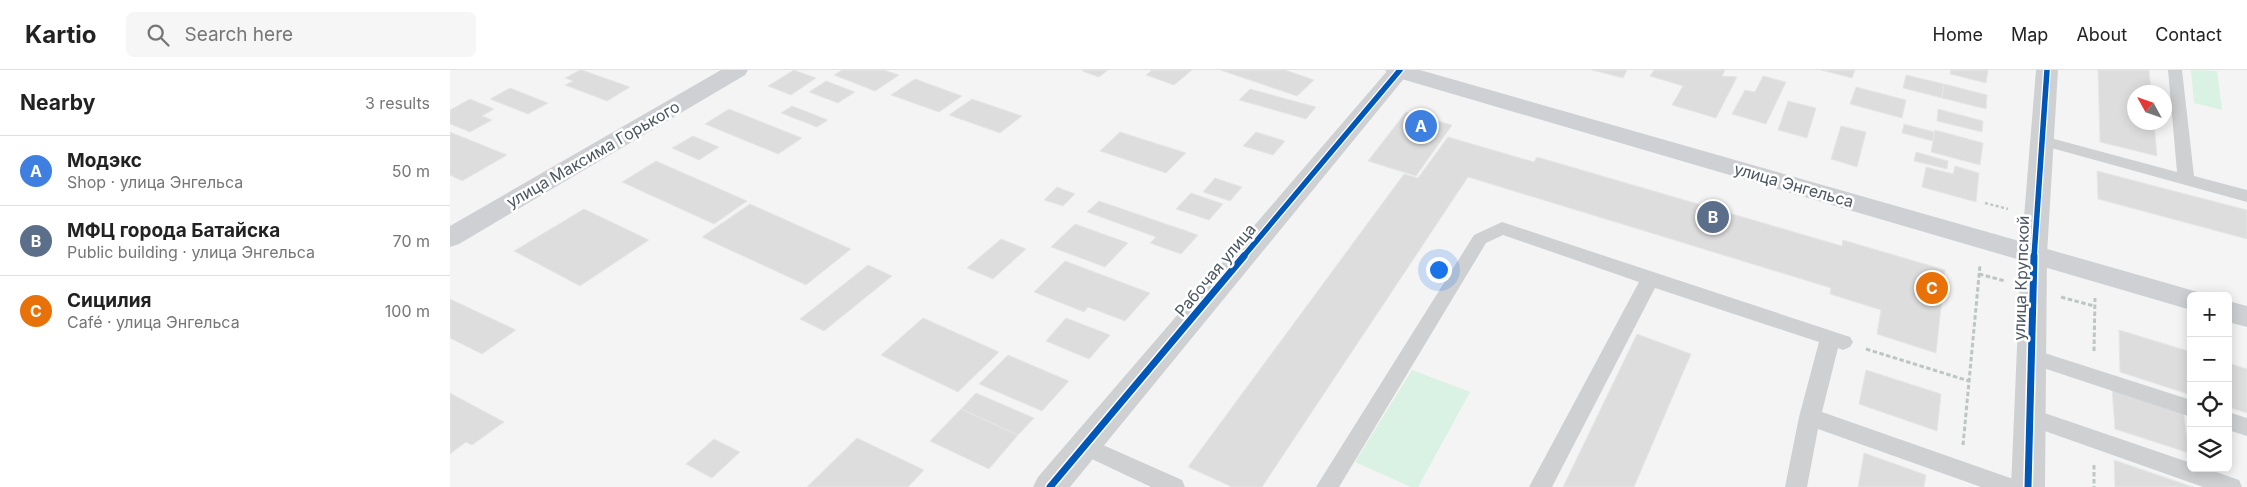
<!DOCTYPE html>
<html lang="en">
<head>
<meta charset="utf-8">
<style>
	:root { --surface:#fff; --page:#f6f6f6; --text:#222; --muted:#767676; --line:#e0e0e0; --accent:#0f766e }
	body { margin:0; font-family:Inter,sans-serif; background:var(--page); color:var(--text) }
	.controls { position:absolute; right:15px; bottom:15px; display:grid; overflow:hidden; border-radius:8px; box-shadow:0 2px 12px #0003 }
	.controls button { width:45px; height:45px; display:grid; place-items:center; padding:0; border:0; border-bottom:1px solid var(--line); background:var(--surface); color:var(--text); font:25px sans-serif }
	.compass { position:absolute; left:1677px; top:15px; width:45px; height:45px; border-radius:50%; background:var(--surface); box-shadow:0 2px 12px #0003; rotate:310deg }
	.you { position:absolute; left:988px; top:199px; width:18px; height:18px; margin:-12px; border:4px solid #fff; border-radius:50%; background:#1a73e8; box-shadow:0 0 0 8px #1a73e833 }
	.badge { display:grid; place-items:center; width:32px; height:32px; border-radius:50%; background:var(--accent); color:#fff; font-size:16px; font-weight:700 }
	.pin { position:absolute; translate:-50% -50%; border:2px solid #fff; box-shadow:0 1px 5px #0006 }
	.list { margin:0; padding:0; list-style:none }
	h2 { display:flex; justify-content:space-between; align-items:center; height:65px; margin:0; padding:0 20px; font-size:21px }
	h2 small { font-size:16px; font-weight:400; color:var(--muted) }
	.list li { display:grid; grid-template-columns:32px 1fr auto; gap:15px; align-items:center; box-sizing:border-box; height:70px; padding:0 20px; border-top:1px solid var(--line) }
	.list b { display:block; font-size:19px; white-space:nowrap }
	.list p { margin:0; font-size:16px; white-space:nowrap; color:var(--muted) }
	.list em { font-size:16px; font-style:normal; color:var(--muted) }
	.icon { flex:none; width:28px; height:28px; fill:none; stroke:currentColor; stroke-width:2; stroke-linecap:round; stroke-linejoin:round }
	.map { position:relative; flex:none; width:1797px; height:417px; overflow:hidden }
	header { display:flex; align-items:center; gap:30px; box-sizing:border-box; height:70px; padding:0 25px; background:var(--surface); border-bottom:1px solid var(--line) }
	header strong { font-size:24px }
	nav { display:flex; gap:28px; margin-inline-start:auto; font-size:18px }
	.search { width:350px; height:45px; background:var(--page); display:flex; align-items:center; gap:12px; box-sizing:border-box; padding:0 18px; border-radius:8px; color:var(--muted); font-size:19px }
	main { display:flex }
	aside { flex:1; background:var(--surface) }
	.map>svg:first-child { display:block }
	.green { fill:#d9f2e3 }
	.building { fill:#ddddde; stroke:#e5e6e7 }
	.lines { fill:none; stroke-linecap:round; stroke-linejoin:round }
	.path-far1 { stroke:#bcc7c4; stroke-width:2.5; stroke-dasharray:3 2.5; stroke-linecap:butt }
	.path { stroke:#bcc7c4; stroke-width:3; stroke-dasharray:4.5 2.5; stroke-linecap:butt }
	.lane { fill:#ced0d2; fill-rule:evenodd }
	.street { fill:#ced0d2; fill-rule:evenodd }
	.secondary { fill:#ced0d4; fill-rule:evenodd }
	.cycleway-far1-casing { stroke:#fff; stroke-width:8 }
	.cycleway-casing { stroke:#fff; stroke-width:10 }
	.cycleway-far1 { stroke:#0057b8; stroke-width:5.5 }
	.cycleway { stroke:#0057b8; stroke-width:7 }
	.labels { text-anchor:middle; stroke-width:5; stroke-linejoin:round; paint-order:stroke }
	.street-label { font-size:16px; fill:#4a5661; stroke:#fff }
</style>
</head>
<body>
<header>
<strong>Kartio</strong>
<div class="search"><svg class="icon" aria-label="search" viewBox="0 0 24 24"><circle cx="10" cy="10" r="6"/><path d="M15 15l6 6"/></svg>Search here</div>
<nav><a>Home</a><a>Map</a><a>About</a><a>Contact</a></nav>
</header>
<main>
<aside>
<h2>Nearby<small>3 results</small></h2>
<ul class="list">
<li><span class="badge" style="background:#3f7fe0">A</span><div><b>Модэкс</b><p>Shop · улица Энгельса</p></div><em>50 m</em></li>
<li><span class="badge" style="background:#5c6f8a">B</span><div><b>МФЦ города Батайска</b><p>Public building · улица Энгельса</p></div><em>70 m</em></li>
<li><span class="badge" style="background:#e8710a">C</span><div><b>Сицилия</b><p>Café · улица Энгельса</p></div><em>100 m</em></li>
</ul>
</aside>
<div class="map">
<svg width="1797" height="417" viewBox="0 0 1797 417">
	<rect width="100%" height="100%" fill="#f4f4f4"/>
	<g class="green">
		<path d="M1741 0 1767 1 1772 40 1744 33Z"/>
		<path d="M962 300 1020 322 968 417H961L905 392Z"/>
	</g>
	<g class="building">
		<path d="M130 0H132L180 17 157 31 115 15 123 11 115 8Z"/>
		<path d="M344 0 366 8 341 25 318 16Z"/>
		<path d="M392 0H434L449 5 425 21 384 5Z"/>
		<path d="M633 0H658L649 7 632 1Z"/>
		<path d="M702 0H742L724 15 696 5Z"/>
		<path d="M770 0H835L864 10 847 26Z"/>
		<path d="M1142 0H1177L1173 8Z"/>
		<path d="M1204 0H1275L1272 6 1287 7 1266 48 1222 35 1233 16 1200 6Z"/>
		<path d="M1371 0H1405L1402 8Z"/>
		<path d="M1501 0H1538L1536 13 1500 4Z"/>
		<path d="M1648 0H1699L1701 22H1684V52H1704L1707 86 1650 72Z"/>
		<path d="M1456 5 1494 14 1492 28 1453 18Z"/>
		<path d="M1313 6 1336 12 1316 54 1282 44 1295 20 1305 22Z"/>
		<path d="M465 9 512 26 489 42 441 25Z"/>
		<path d="M376 11 405 22 388 33 359 22Z"/>
		<path d="M1494 14 1537 25 1536 39 1492 28Z"/>
		<path d="M1406 17 1456 30 1452 48 1400 34Z"/>
		<path d="M60 18 98 33 78 44 40 29Z"/>
		<path d="M800 19 866 37 856 49 789 30Z"/>
		<path d="M20 29 44 39 32 46 42 50 20 62 0 54V40Z"/>
		<path d="M522 29 572 46 550 63 499 45Z"/>
		<path d="M1338 31 1366 38 1357 68 1328 60Z"/>
		<path d="M342 36 378 50 367 57 331 43Z"/>
		<path d="M279 39 352 68 328 84 255 54Z"/>
		<path d="M1488 39 1533 51 1532 62 1487 51Z"/>
		<path d="M956 42 1002 55 966 106 918 91Z"/>
		<path d="M1454 54 1484 62 1483 71 1452 63Z"/>
		<path d="M1391 56 1416 62 1407 97 1381 89Z"/>
		<path d="M1485 60 1533 73 1530 95 1481 82Z"/>
		<path d="M0 62 57 85 12 111 0 105Z"/>
		<path d="M670 62 736 83 716 103 650 81Z"/>
		<path d="M806 62 835 71 823 85 793 76Z"/>
		<path d="M243 66 269 77 249 90 222 78Z"/>
		<path d="M998 67 1084 92 1087 87 1392 176 1393 170 1495 200 1486 283 1427 264 1431 240 1380 224 1381 218 1018 107 812 417H782L738 397 954 104 968 108Z"/>
		<path d="M1466 82 1498 91 1497 99 1464 91Z"/>
		<path d="M206 91 297 131 264 154 172 112Z"/>
		<path d="M1505 96 1529 103 1526 132 1472 117 1476 97 1503 104Z"/>
		<path d="M1647 101 1797 140V169L1648 129Z"/>
		<path d="M765 108 792 117 780 131 753 122Z"/>
		<path d="M607 117 625 124 613 136 594 130Z"/>
		<path d="M741 123 773 134 759 150 726 139Z"/>
		<path d="M649 131 748 165 731 184 700 173 706 167 637 142Z"/>
		<path d="M300 134 401 179 356 215 252 167Z"/>
		<path d="M134 139 199 170 130 216 64 181Z"/>
		<path d="M625 154 678 173 655 197 601 177Z"/>
		<path d="M551 169 576 179 543 209 517 198Z"/>
		<path d="M615 191 700 223 675 251 638 237 634 242 584 222Z"/>
		<path d="M418 195 442 206 374 261 350 249Z"/>
		<path d="M0 229 66 260 32 284 0 268Z"/>
		<path d="M473 248 549 282 508 322 431 285Z"/>
		<path d="M616 248 660 265 639 289 596 271Z"/>
		<path d="M1669 260 1741 282V325L1670 302Z"/>
		<path d="M1187 264 1241 284 1184 417H1113Z"/>
		<path d="M558 285 619 311 592 341 529 314Z"/>
		<path d="M1778 293 1797 299V343L1778 337Z"/>
		<path d="M1416 300 1491 324 1487 361 1409 334Z"/>
		<path d="M1662 318 1733 340 1739 383 1665 359Z"/>
		<path d="M0 323 54 352 22 375 16 372 0 384Z"/>
		<path d="M526 323 584 348 568 365 511 339Z"/>
		<path d="M511 339 568 365 539 399 480 371Z"/>
		<path d="M407 368 474 400 458 417H357Z"/>
		<path d="M264 369 290 382 262 408 236 394Z"/>
		<path d="M1414 383 1476 405 1474 417H1408Z"/>
		<path d="M1664 390 1743 417H1665Z"/>
	</g>
	<g class="lines">
		<path class="path-far1" d="M1535 133 1558 139"/>
		<g class="path">
			<path d="M1529 204 1555 211"/>
			<path d="M1611 227 1644 236"/>
			<path d="M1416 279 1519 311"/>
			<path d="M1644 281 1645 228"/>
			<path d="M1513 375 1530 195"/>
			<path d="M1644 395V417"/>
		</g>
		<g class="lane">
			<path d="M1718 0H1732L1744 106 1797 120V132L1587 74 1585 71 1587 68 1593 66 1727 102Z"/>
			<path d="M1052 152 1400 267 1403 272 1400 277 1393 280 1388 278 1372 342 1566 410 1569 417H1531L1368 359 1357 417H1335L1349 347 1369 272 1205 218 1102 417H1079L1189 212 1053 165 1036 173 889 417H866L1024 165Z"/>
			<path d="M1582 279 1741 330V347L1575 292 1572 287 1575 282Z"/>
			<path d="M1580 338 1741 393V398H1755L1789 410 1792 417H1753L1572 353 1569 347 1572 341Z"/>
			<path d="M1778 342 1797 348V366L1778 360Z"/>
			<path d="M635 367 732 410 735 417H701L627 382 624 376 627 370Z"/>
		</g>
		<g class="street">
			<path d="M938 0H961L620 417H583L588 407Z"/>
			<path d="M1586 0H1608L1597 184 1595 417H1561L1571 184Z"/>
		</g>
		<g class="secondary">
			<path d="M271 0H298L295 5 9 174 0 177V156Z"/>
			<path d="M935 0H970L1741 220 1751 223 1753 226H1741V240L938 5Z"/>
			<path d="M1778 231 1797 236V257L1778 252Z"/>
		</g>
		<g class="cycleway-far1-casing">
			<g id="cycleway-far1">
				<path d="M793 187 950 0"/>
				<path d="M1584 187 1597 0"/>
			</g>
		</g>
		<g class="cycleway-casing">
			<g id="cycleway">
				<path d="M600 417 794 186"/>
				<path d="M1578 417 1584 186"/>
			</g>
		</g>
		<use href="#cycleway-far1" class="cycleway-far1"/>
		<use href="#cycleway" class="cycleway"/>
	</g>
	<g class="labels">
		<g class="street-label">
			<text transform="translate(143 84) rotate(-30)" y="6">улица Максима Горького</text>
			<text transform="translate(1344 115) rotate(16)" y="6">улица Энгельса</text>
			<text transform="translate(765 200) rotate(-50)" y="6">Рабочая улица</text>
			<text transform="translate(1571 208) rotate(-88)" y="6">улица Крупской</text>
		</g>
	</g>
</svg>
<div class="controls">
<button>+</button>
<button>−</button>
<button><svg class="icon" aria-label="locate" viewBox="0 0 24 24"><circle cx="12" cy="12" r="6"/><path d="M12 2v4M12 18v4M2 12h4M18 12h4"/></svg></button>
<button><svg class="icon" aria-label="layers" viewBox="0 0 24 24"><path d="M12 4l9 5-9 5-9-5zM3 14l9 5 9-5"/></svg></button>
</div>
<svg class="compass" viewBox="-18 -18 36 36"><path d="M0-13l5 13h-10z" fill="#e53935"/><path d="M0 13l5-13h-10z" fill="#767676"/></svg>
<div class="you"></div>
<div class="pin badge" style="left:971px;top:56px;background:#3f7fe0">A</div>
<div class="pin badge" style="left:1263px;top:147px;background:#5c6f8a">B</div>
<div class="pin badge" style="left:1482px;top:218px;background:#e8710a">C</div>
</div>
</main>
</body>
</html>
